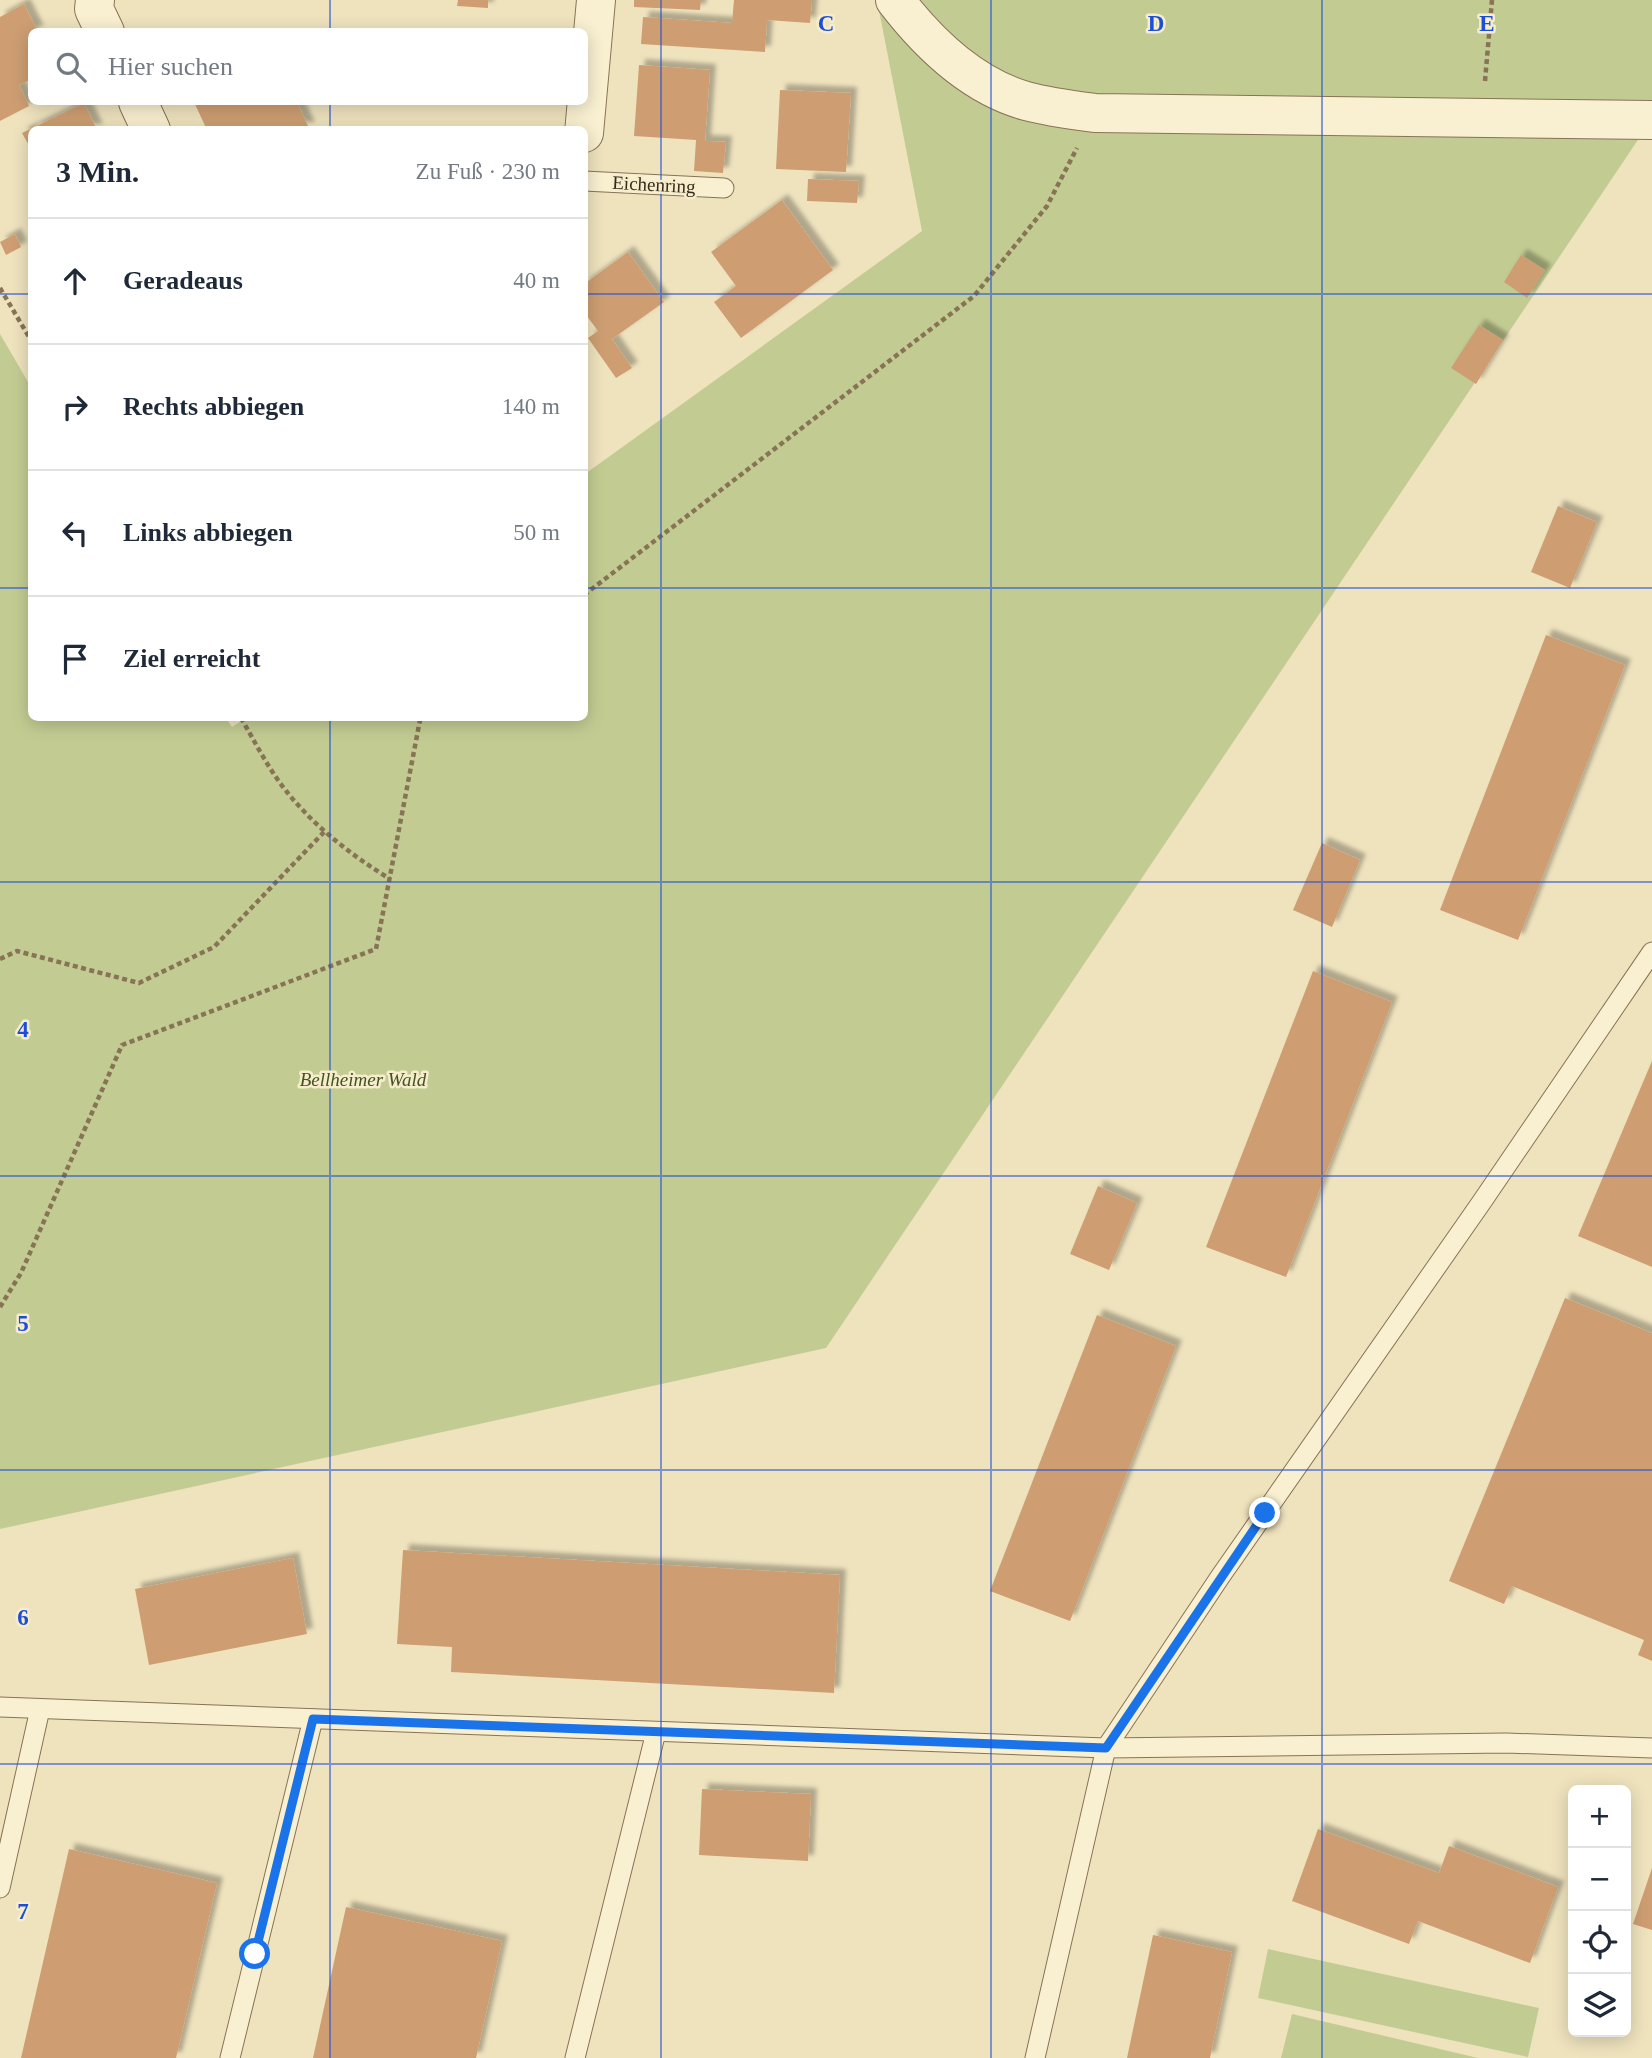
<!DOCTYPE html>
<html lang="de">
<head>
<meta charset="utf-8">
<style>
	:root { --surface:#fff; --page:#f6f6f7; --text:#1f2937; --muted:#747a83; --line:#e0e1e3 }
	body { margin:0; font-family:Georgia,serif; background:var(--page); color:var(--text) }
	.controls { position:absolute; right:21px; bottom:21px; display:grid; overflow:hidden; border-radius:10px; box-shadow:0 4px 18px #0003 }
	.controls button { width:63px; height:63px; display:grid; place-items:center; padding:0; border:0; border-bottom:2px solid var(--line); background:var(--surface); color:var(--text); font:35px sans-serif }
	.stop { position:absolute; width:21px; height:21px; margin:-16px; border:5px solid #1a73e8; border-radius:50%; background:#fff }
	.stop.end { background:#1a73e8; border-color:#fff; box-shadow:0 2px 7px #0008 }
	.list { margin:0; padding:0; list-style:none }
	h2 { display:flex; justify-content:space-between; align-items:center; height:91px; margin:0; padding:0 28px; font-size:30px }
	h2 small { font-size:23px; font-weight:400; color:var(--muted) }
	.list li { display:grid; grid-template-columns:46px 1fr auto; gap:21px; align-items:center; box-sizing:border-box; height:126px; padding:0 28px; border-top:2px solid var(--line) }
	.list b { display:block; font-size:26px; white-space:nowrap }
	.list em { font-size:23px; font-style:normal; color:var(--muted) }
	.icon { flex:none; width:38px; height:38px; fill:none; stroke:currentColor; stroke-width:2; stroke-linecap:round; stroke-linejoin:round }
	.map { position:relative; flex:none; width:1652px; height:2058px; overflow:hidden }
	.search { position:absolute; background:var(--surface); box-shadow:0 4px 18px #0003; left:28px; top:28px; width:560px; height:77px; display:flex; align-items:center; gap:18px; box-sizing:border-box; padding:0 24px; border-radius:10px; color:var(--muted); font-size:26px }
	.panel { position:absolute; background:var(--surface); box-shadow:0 4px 18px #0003; left:28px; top:126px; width:560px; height:595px; border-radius:10px }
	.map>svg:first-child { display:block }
	.green { fill:#c2cc92 }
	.building { fill:#ce9e72; filter:url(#shadow) }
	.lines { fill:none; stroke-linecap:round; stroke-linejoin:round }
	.service-casing { stroke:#877356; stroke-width:21 }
	.minor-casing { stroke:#877356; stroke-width:40 }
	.path { stroke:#877356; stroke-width:4.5; stroke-dasharray:5 3.5; stroke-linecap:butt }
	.service { stroke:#f9f0d1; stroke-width:19 }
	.minor { stroke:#f9f0d1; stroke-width:38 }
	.route { stroke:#1a73e8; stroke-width:9 }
	.grid { fill:none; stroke:#1d4ed8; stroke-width:2; stroke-opacity:0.55 }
	.labels { text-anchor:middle; stroke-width:5; stroke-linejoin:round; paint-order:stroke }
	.street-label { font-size:19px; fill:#362a1b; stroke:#f6edcd }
	.park-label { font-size:19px; font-style:italic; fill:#435321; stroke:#f6edcd }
	.grid-label { font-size:23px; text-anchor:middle; font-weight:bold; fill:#1d4ed8; stroke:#f6edcd; stroke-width:5; stroke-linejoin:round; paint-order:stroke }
</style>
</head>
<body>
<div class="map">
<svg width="1652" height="2058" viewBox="0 0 1652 2058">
	<defs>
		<filter id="shadow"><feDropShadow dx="6" dy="-6" stdDeviation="2" flood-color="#0004"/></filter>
	</defs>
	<rect width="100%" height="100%" fill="#efe3be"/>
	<g class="green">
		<path d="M877 0H1652V119L826 1348 0 1529V334L31 387 32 718H226L232 727 246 718H584L585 474 922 231Z"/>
		<path d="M1268 1949 1539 2008 1528 2057 1258 1998Z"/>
		<path d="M1292 2014 1478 2058H1281Z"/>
	</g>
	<g class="building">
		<path d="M458 0H488V8L457 6Z"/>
		<path d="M634 0H701L700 10 634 7Z"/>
		<path d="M734 0H812L810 23 767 20 765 52 641 44 643 17 732 23Z"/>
		<path d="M24 4 38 32H32V79L19 85 29 106 0 121V17Z"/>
		<path d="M639 65 710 70 705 141 726 142 723 173 694 171 696 140 634 136Z"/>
		<path d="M780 90 851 93 846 172 776 169Z"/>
		<path d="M194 102H280L281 104 297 102 309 128 235 130 233 126 226 130H207Z"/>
		<path d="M84 103 97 130H32V151L22 133Z"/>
		<path d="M808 179 859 181 857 203 807 201Z"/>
		<path d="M782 200 833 270 741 338 714 302 736 286 711 252Z"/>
		<path d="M15 234 21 247 6 255 0 242Z"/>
		<path d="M628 252 664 302 612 339 632 368 616 378 588 338 598 331 584 312V284Z"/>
		<path d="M1521 255 1545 270 1527 298 1504 282Z"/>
		<path d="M1479 325 1503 340 1476 384 1451 368Z"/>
		<path d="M1558 506 1597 522 1570 588 1531 572Z"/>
		<path d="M1546 635 1625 665 1518 940 1440 910Z"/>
		<path d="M1322 843 1360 860 1332 927 1293 910Z"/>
		<path d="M1313 971 1392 1002 1286 1277 1206 1247Z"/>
		<path d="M1652 1061V1267L1578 1236Z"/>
		<path d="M1098 1186 1137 1203 1109 1270 1070 1254Z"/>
		<path d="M1565 1298 1652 1333V1661L1638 1655 1644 1640 1512 1586 1504 1604 1449 1581Z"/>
		<path d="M1097 1315 1176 1346 1070 1621 990 1591Z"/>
		<path d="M403 1550 840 1575 834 1693 451 1672 452 1647 397 1644Z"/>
		<path d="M293 1558 307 1634 149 1665 135 1589Z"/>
		<path d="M702 1789 811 1794 808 1861 699 1855Z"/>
		<path d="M1318 1829 1439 1873 1449 1846 1558 1887 1530 1963 1418 1921 1409 1944 1292 1901Z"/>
		<path d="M69 1849 217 1883 176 2058H21Z"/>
		<path d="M1652 1868V1930L1633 1924Z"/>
		<path d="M346 1907 502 1941 476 2058H313Z"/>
		<path d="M1153 1935 1232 1952 1210 2058H1127Z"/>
	</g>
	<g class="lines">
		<g class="service-casing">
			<g id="service">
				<path d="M584 181 724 188"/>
				<path d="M0 1707 1106 1748 1506 1743 1652 1748"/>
				<path d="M0 1888 40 1709"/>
				<path d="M230 2058 313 1719"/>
				<path d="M575 2058 656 1732"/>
				<path d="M1035 2058 1106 1748 1220 1577 1481 1203 1652 952"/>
			</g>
		</g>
		<g class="minor-casing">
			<g id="minor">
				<path d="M95 0 94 9 105 32"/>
				<path d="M895 0C928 43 973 86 1026 101 1048 107 1072 110 1095 113L1652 120"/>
				<path d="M138 102 151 130"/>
				<path d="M584 133 596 0"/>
			</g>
		</g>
		<g class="path">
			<path d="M1485 81 1492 0"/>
			<path d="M0 288 32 342"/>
			<path d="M584 595 974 296 1047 206 1077 148"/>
			<path d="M241 718C255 742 269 770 287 792 315 827 351 855 390 879"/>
			<path d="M0 959 17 951 139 983 214 947 324 832"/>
			<path d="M0 1307 21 1273 122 1045 376 949 420 720 424 718"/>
		</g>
		<use href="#service" class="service"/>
		<use href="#minor" class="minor"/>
	</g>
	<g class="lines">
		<path class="route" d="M255 1954 313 1719 1106 1748 1265 1513"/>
	</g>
	<path class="grid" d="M330 0V32M661 0V2058M991 0V2058M1322 0V2058M330 102V130M0 294H32M584 294H1652M0 588H32M584 588H1652M330 718V2058M0 882H1652M0 1176H1652M0 1470H1652M0 1764H1652"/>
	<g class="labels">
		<g class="street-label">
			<text transform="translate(654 184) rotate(3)" y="7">Eichenring</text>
		</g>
		<g class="park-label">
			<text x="363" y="1086">Bellheimer Wald</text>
		</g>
	</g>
	<g class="grid-label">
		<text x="826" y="31">C</text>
		<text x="1156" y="31">D</text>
		<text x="1487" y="31">E</text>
		<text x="23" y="1037">4</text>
		<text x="23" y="1331">5</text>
		<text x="23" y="1625">6</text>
		<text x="23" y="1919">7</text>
	</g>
</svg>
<div class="controls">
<button>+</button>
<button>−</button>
<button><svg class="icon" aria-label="locate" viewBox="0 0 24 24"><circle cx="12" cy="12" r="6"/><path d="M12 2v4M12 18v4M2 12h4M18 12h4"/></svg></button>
<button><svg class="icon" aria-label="layers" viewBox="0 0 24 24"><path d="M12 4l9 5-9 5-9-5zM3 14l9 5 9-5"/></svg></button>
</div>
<div class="stop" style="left:255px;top:1954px"></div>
<div class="stop end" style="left:1265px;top:1513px"></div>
<div class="search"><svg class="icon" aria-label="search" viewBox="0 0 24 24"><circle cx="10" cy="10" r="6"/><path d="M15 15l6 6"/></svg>Hier suchen</div>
<section class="panel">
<h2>3 Min.<small>Zu Fuß · 230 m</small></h2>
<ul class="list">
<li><svg class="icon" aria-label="ahead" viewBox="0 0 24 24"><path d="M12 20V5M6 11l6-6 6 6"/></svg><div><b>Geradeaus</b></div><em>40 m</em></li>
<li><svg class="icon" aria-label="right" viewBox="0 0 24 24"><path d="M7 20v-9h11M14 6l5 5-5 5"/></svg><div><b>Rechts abbiegen</b></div><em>140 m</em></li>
<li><svg class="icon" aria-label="left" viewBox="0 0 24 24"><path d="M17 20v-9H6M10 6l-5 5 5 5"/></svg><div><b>Links abbiegen</b></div><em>50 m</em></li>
<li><svg class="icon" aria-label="arrive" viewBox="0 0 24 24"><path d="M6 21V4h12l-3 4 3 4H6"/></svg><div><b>Ziel erreicht</b></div></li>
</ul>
</section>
</div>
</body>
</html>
